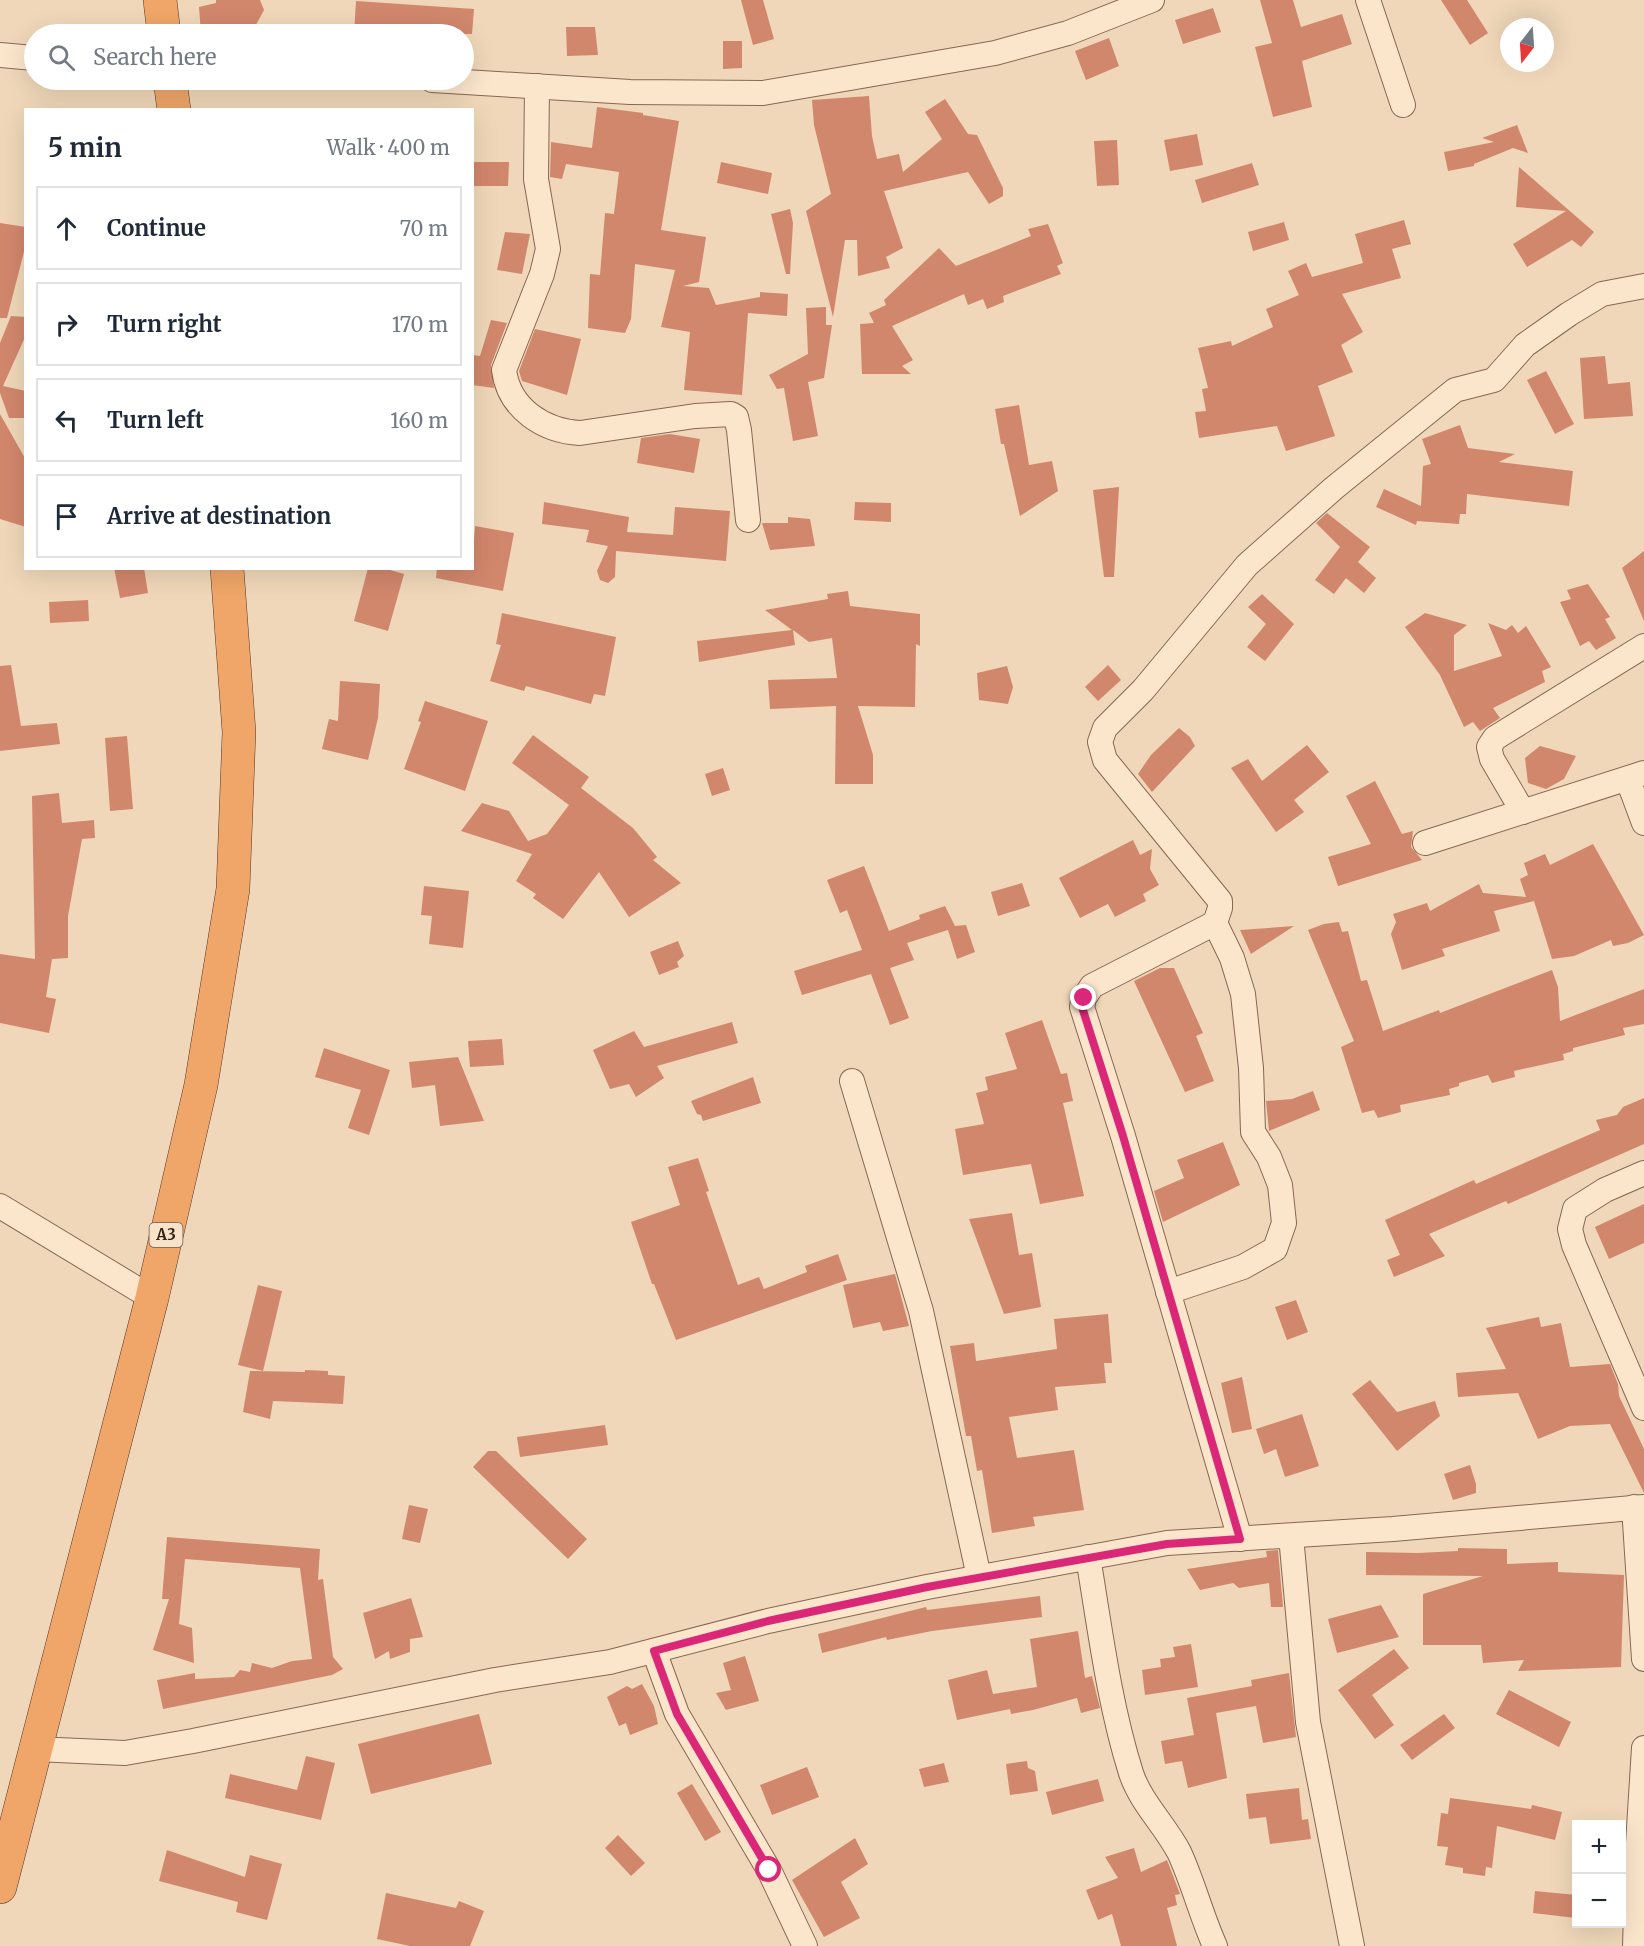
<!DOCTYPE html>
<html lang="en">
<head>
<meta charset="utf-8">
<style>
	:root { --surface:#fff; --page:#f2f2f3; --text:#1f2937; --muted:#747a83; --line:#e0e1e3 }
	body { margin:0; font-family:Merriweather,serif; background:var(--page); color:var(--text) }
	.controls { position:absolute; right:18px; bottom:18px; display:grid; overflow:hidden; border-radius:0px; box-shadow:0 6px 24px #0002 }
	.controls button { width:54px; height:54px; display:grid; place-items:center; padding:0; border:0; border-bottom:2px solid var(--line); background:var(--surface); color:var(--text); font:30px sans-serif }
	.compass { position:absolute; left:1500px; top:18px; width:54px; height:54px; border-radius:50%; background:var(--surface); box-shadow:0 6px 24px #0002; rotate:197deg }
	.stop { position:absolute; width:18px; height:18px; margin:-14px; border:4px solid #db2777; border-radius:50%; background:#fff }
	.stop.end { background:#db2777; border-color:#fff; box-shadow:0 2px 6px #0008 }
	.list { margin:0; padding:0; list-style:none }
	h2 { display:flex; justify-content:space-between; align-items:center; height:78px; margin:0; padding:0 24px; font-size:26px }
	h2 small { font-size:20px; font-weight:400; color:var(--muted) }
	.list li { display:grid; grid-template-columns:39px 1fr auto; gap:18px; align-items:center; box-sizing:border-box; height:84px; margin:0 12px 12px; padding:0 12px; border:2px solid var(--line); border-radius:0px }
	.list b { display:block; font-size:22px; white-space:nowrap }
	.list em { font-size:20px; font-style:normal; color:var(--muted) }
	.icon { flex:none; width:33px; height:33px; fill:none; stroke:currentColor; stroke-width:2; stroke-linecap:round; stroke-linejoin:round }
	.map { position:relative; flex:none; width:1644px; height:1946px; overflow:hidden }
	.search { position:absolute; background:var(--surface); box-shadow:0 6px 24px #0002; left:24px; top:24px; width:450px; height:66px; display:flex; align-items:center; gap:15px; box-sizing:border-box; padding:0 21px; border-radius:33px; color:var(--muted); font-size:22px }
	.panel { position:absolute; background:var(--surface); box-shadow:0 6px 24px #0002; left:24px; top:108px; width:450px; height:462px; border-radius:0px }
	.map>svg:first-child { display:block }
	.building { fill:#d1876c }
	.lines { fill:none; stroke-linecap:round; stroke-linejoin:round }
	.minor-casing { stroke:#876753; stroke-width:26 }
	.trunk-casing { stroke:#543628; stroke-width:34 }
	.minor { stroke:#fbe6cc; stroke-width:24 }
	.trunk { stroke:#efa668; stroke-width:33 }
	.route { stroke:#db2777; stroke-width:8 }
	.labels { text-anchor:middle; stroke-width:6; stroke-linejoin:round; paint-order:stroke }
	.shield { fill:#f7e3c9; stroke:#6f5d4e; stroke-width:1.5 }
	.shield-label { font-size:15px; font-weight:bold; fill:#352319 }
</style>
</head>
<body>
<div class="map">
<svg width="1644" height="1946" viewBox="0 0 1644 1946">
	<rect width="100%" height="100%" fill="#f0d7b9"/>
	<g class="building">
		<path d="M216 0H260L264 10 251 34H201L199 7 216 3Z"/>
		<path d="M741 0H763L774 39 753 45Z"/>
		<path d="M1260 0H1293L1301 27 1342 14 1352 44 1302 61 1312 107 1273 117 1255 47 1272 43Z"/>
		<path d="M1441 0H1467L1488 33 1470 45Z"/>
		<path d="M356 1 474 9 472 34H354Z"/>
		<path d="M1213 8 1221 32 1183 44 1175 20Z"/>
		<path d="M566 27H595L598 55 567 56Z"/>
		<path d="M1109 38 1119 66 1086 80 1075 51Z"/>
		<path d="M723 41H742V68L723 69Z"/>
		<path d="M869 96 872 136 877 159 899 154 903 172 942 139 925 112 945 99 968 134 977 135 1003 188V196L989 204 968 172 884 191 903 248 886 257 890 268 858 276 857 240H845L833 317 806 211 831 194 814 125 812 100Z"/>
		<path d="M597 107 643 113V115L679 121 661 230 706 237 699 282 683 286 709 288 716 305 760 297V292L788 294 787 316 748 313 742 395 684 390 690 332 661 327 675 270 635 264 631 319 625 333 588 328 590 274 600 275 605 213 614 214 619 172 566 164 562 179 550 177 551 142 592 148Z"/>
		<path d="M1517 125 1528 153 1513 148 1474 164V166L1448 171 1444 152 1494 142 1482 138Z"/>
		<path d="M1197 134 1203 165 1170 171 1164 140Z"/>
		<path d="M1117 140 1119 185 1097 186 1094 141Z"/>
		<path d="M472 162H509L508 186H472Z"/>
		<path d="M721 162 772 173 768 194 717 183Z"/>
		<path d="M1252 163 1259 185 1202 203 1195 180Z"/>
		<path d="M1519 167 1594 232 1581 247 1572 240 1527 267 1513 244 1566 211 1516 207Z"/>
		<path d="M790 209 793 223 790 274H786L771 214Z"/>
		<path d="M1404 220 1411 244 1392 249 1401 278 1342 294 1363 332 1341 345 1353 372 1318 386 1335 436 1286 451 1277 426 1199 438 1195 412 1206 411 1202 389 1208 388 1198 348 1231 341 1232 346 1273 327 1266 309 1299 295 1288 271 1306 263 1312 277 1363 263 1355 234Z"/>
		<path d="M1284 222 1289 240 1253 251 1248 232Z"/>
		<path d="M0 223 26 227V244L7 318H0Z"/>
		<path d="M1048 224 1063 263 1057 266 1061 274 1003 296 1004 302 987 309 983 299 968 305 964 294 892 326 913 360 902 366 911 374H862L860 324 874 323 869 313 886 305 884 300 939 248 956 266 1031 236 1028 229Z"/>
		<path d="M505 232 530 234 522 274 497 270Z"/>
		<path d="M826 307V325H832L824 378 808 382 818 436 793 441 784 388 777 389 769 375 808 354 806 308Z"/>
		<path d="M11 316 26 317V335L3 386 26 391V418H9L0 393V343Z"/>
		<path d="M491 320 507 323 491 365 494 388 472 385V355L480 356Z"/>
		<path d="M535 329 581 339 567 395 522 381 519 371Z"/>
		<path d="M1605 356 1608 384 1630 382 1633 416 1584 419 1580 358Z"/>
		<path d="M1546 371 1574 424 1555 434 1527 380Z"/>
		<path d="M1019 405 1029 465 1052 461 1058 491 1020 516 1004 444H1001L995 409Z"/>
		<path d="M0 414 26 460V527L0 519Z"/>
		<path d="M1460 425 1468 448 1515 454 1499 462 1573 471 1569 506 1467 494 1466 514H1460L1459 524 1417 521 1416 525 1376 507 1384 489 1421 506 1423 466 1431 464 1422 439Z"/>
		<path d="M670 434 700 439 694 473 637 463 641 438Z"/>
		<path d="M1119 487 1114 577H1104L1093 490Z"/>
		<path d="M544 502 629 517 627 532 673 535 675 507 730 511 726 561 616 551 615 577 608 583 600 580 597 571 608 546 586 542 589 530 542 524Z"/>
		<path d="M855 502 891 503V522L854 520Z"/>
		<path d="M1327 513 1370 547 1358 562 1376 578 1364 593 1346 578 1334 594 1315 580 1340 547 1316 523Z"/>
		<path d="M788 517 810 519 815 546 770 550 762 523H788Z"/>
		<path d="M475 526 514 533 503 591 436 578 437 568H472Z"/>
		<path d="M1644 551V621L1622 568Z"/>
		<path d="M114 568H144L148 593 120 598Z"/>
		<path d="M368 568H383L404 574 388 631 354 621Z"/>
		<path d="M1588 584 1610 617 1605 619 1616 638 1596 650 1589 641 1580 646 1560 602 1571 599 1567 590Z"/>
		<path d="M848 591 850 606 920 614V646L916 644 915 707 858 706 873 755V784H835L836 706 770 709 768 680 837 678 832 638 809 642 793 630 795 645 699 662 697 641 792 630 765 610 828 599 827 594Z"/>
		<path d="M1262 594 1294 624 1265 661 1247 647 1266 624 1248 607Z"/>
		<path d="M88 600 89 621 50 623 49 602Z"/>
		<path d="M502 613 616 637 605 696 594 694 591 704 526 686 524 691 490 681 501 645 496 644Z"/>
		<path d="M1425 613 1467 625 1454 635V671L1502 656 1488 623 1506 630 1512 625 1518 633 1526 626 1551 667 1542 671 1545 682 1493 708 1500 718 1480 731 1473 722 1464 727 1440 675 1405 627Z"/>
		<path d="M11 665 21 726 57 723 60 744 0 751V666Z"/>
		<path d="M1108 665 1121 680 1098 701 1085 687Z"/>
		<path d="M1007 666 1013 687 1008 704 979 700 977 673Z"/>
		<path d="M340 681 380 684 378 718 368 760 322 749 329 719 338 721Z"/>
		<path d="M425 701 488 721 465 791 404 769 421 722 418 721Z"/>
		<path d="M1179 728 1190 737 1195 746 1152 792 1138 774 1151 755Z"/>
		<path d="M533 735 589 777 581 788 633 828 657 857 653 860 681 883 629 917 599 872 563 919 533 898 536 894 516 881 532 854 461 831 482 803 509 811 528 841 547 834 569 805 512 763Z"/>
		<path d="M127 736 133 809 110 811 105 738Z"/>
		<path d="M1307 745 1329 772 1294 800 1304 812 1276 832 1231 768 1248 759 1262 781Z"/>
		<path d="M1540 746 1576 756 1564 779 1546 789 1528 783 1525 758Z"/>
		<path d="M723 768 730 790 712 796 705 774Z"/>
		<path d="M1375 781 1402 834 1413 831 1411 847 1422 860 1338 886 1328 857 1371 844 1346 796Z"/>
		<path d="M59 793 62 823 94 820 95 838 82 839 68 916V958L52 959 46 997 56 999 49 1033 0 1023V954L35 959 32 796Z"/>
		<path d="M1133 840 1140 855 1152 849 1150 869 1159 885 1143 894 1146 901 1115 917 1108 904 1080 918 1059 878Z"/>
		<path d="M1593 844 1644 935 1628 943 1613 946 1611 940 1574 956 1552 959 1534 901 1494 911 1500 931 1442 949 1445 956 1402 970 1391 934 1396 922 1393 914 1427 903 1430 911 1479 884 1483 893 1526 897 1520 879 1528 875 1524 863 1545 854 1550 865Z"/>
		<path d="M864 866 889 931 920 919 919 915 945 906 955 926 966 925 975 952 957 959 948 930 907 943 914 960 890 968 909 1018 890 1025 871 974 802 995 794 971 862 950 847 910 840 913 827 880Z"/>
		<path d="M1022 883 1030 906 998 916 991 892Z"/>
		<path d="M424 886 469 891 463 948 429 944 432 916 421 915Z"/>
		<path d="M1339 922 1342 932 1348 931 1361 981 1367 980 1383 1031 1439 1010 1440 1013 1552 970 1558 987 1560 1021 1644 989V1024L1623 1028 1625 1035 1573 1048V1051L1563 1054 1564 1060 1514 1071 1515 1077 1492 1083 1488 1075 1459 1083V1086L1449 1089 1450 1095 1400 1105 1401 1112 1378 1118 1374 1110 1362 1113 1341 1047 1354 1041 1308 930 1324 924Z"/>
		<path d="M1294 926 1251 954 1240 930Z"/>
		<path d="M678 941 684 956 677 962 679 967 659 975 650 952Z"/>
		<path d="M1160 968H1174L1203 1033 1196 1036 1214 1081 1185 1092 1134 981Z"/>
		<path d="M1042 1020 1061 1074 1067 1073 1073 1101 1063 1103 1084 1196 1040 1204 1031 1164 963 1175 955 1129 984 1124 976 1093 988 1090 985 1077 1017 1069 1005 1033Z"/>
		<path d="M732 1022 738 1043 657 1066 664 1078 636 1097 629 1084 610 1089 593 1050 634 1031 644 1047Z"/>
		<path d="M502 1039 504 1065 470 1067 468 1041Z"/>
		<path d="M324 1048 390 1070 369 1135 348 1128 361 1090 315 1077Z"/>
		<path d="M458 1057 484 1121 440 1126 435 1085 412 1088 409 1062Z"/>
		<path d="M753 1077 761 1103 703 1121 701 1115 697 1114 691 1101Z"/>
		<path d="M1313 1091 1320 1110 1269 1131 1266 1101 1292 1099Z"/>
		<path d="M1644 1098V1144L1508 1204 1506 1201 1429 1234 1445 1256 1394 1277 1387 1260 1400 1255 1385 1220 1474 1180 1476 1184 1600 1130 1596 1120 1617 1115 1623 1107Z"/>
		<path d="M1223 1142 1240 1185 1163 1222 1154 1191 1184 1178 1177 1160Z"/>
		<path d="M698 1158 709 1191 706 1192 738 1285 759 1277 764 1289 807 1272 805 1266 838 1254 847 1280 676 1340 654 1284H652L631 1222 680 1205 668 1167Z"/>
		<path d="M1644 1204V1243L1609 1259 1595 1227Z"/>
		<path d="M1012 1213 1019 1255 1032 1253 1041 1307 1004 1314 969 1219Z"/>
		<path d="M895 1274 909 1326 883 1331 880 1322 853 1328 843 1285Z"/>
		<path d="M258 1285 282 1291 263 1371 238 1365Z"/>
		<path d="M1296 1300 1308 1332 1287 1340 1275 1307Z"/>
		<path d="M1108 1314 1112 1363H1104L1106 1383 1055 1387 1058 1410 1009 1417 1017 1458 1074 1450 1084 1510 1033 1517 1035 1526 992 1533 982 1470 977 1471 971 1436H966L950 1346 974 1343 976 1361 1057 1349 1054 1319Z"/>
		<path d="M1539 1317 1541 1327 1561 1323 1570 1367 1610 1364 1618 1384 1619 1396 1644 1449V1493L1610 1424 1570 1426 1538 1439 1518 1393 1458 1397 1456 1373 1506 1369 1486 1328Z"/>
		<path d="M305 1370 328 1371V1375L345 1376 343 1404 273 1401 270 1419 243 1412 250 1371 305 1372Z"/>
		<path d="M1242 1377 1252 1429 1232 1433 1221 1383Z"/>
		<path d="M1370 1380 1397 1412 1435 1401 1440 1416 1397 1451 1352 1394Z"/>
		<path d="M1302 1414 1319 1466 1285 1477 1276 1449 1264 1454 1256 1429Z"/>
		<path d="M605 1425 608 1445 520 1457 517 1437Z"/>
		<path d="M488 1451H496L587 1539 568 1559 473 1467Z"/>
		<path d="M1470 1465 1476 1484V1493L1453 1500 1444 1474Z"/>
		<path d="M409 1505 428 1509 420 1543 402 1539Z"/>
		<path d="M167 1537 320 1549 318 1580 323 1579 333 1657 343 1669 332 1675 163 1709 157 1680 195 1673V1679L234 1677 240 1670 250 1672 252 1663 272 1668 292 1661 312 1659 300 1568 185 1559 179 1624 192 1628 194 1663 153 1650 169 1599H162Z"/>
		<path d="M1458 1548 1507 1549V1564L1558 1562V1572L1624 1575 1621 1667 1518 1671 1524 1660 1483 1663 1481 1645H1423V1594L1483 1576 1366 1575V1552L1418 1553 1458 1551Z"/>
		<path d="M1278 1550 1283 1607H1271L1269 1583 1239 1588 1233 1583 1200 1590 1187 1569 1267 1557 1266 1551Z"/>
		<path d="M1040 1596 1042 1617 932 1631 887 1640 886 1637 822 1653 818 1634 926 1607 927 1610Z"/>
		<path d="M411 1598 423 1637 410 1639V1652L390 1659 389 1651 375 1659 363 1613Z"/>
		<path d="M1381 1605 1399 1637 1337 1653 1328 1619Z"/>
		<path d="M1078 1631 1085 1678 1092 1676 1100 1708 1081 1713 1077 1698 1033 1710 1011 1714 1010 1709 957 1720 948 1680 987 1670 993 1694 1037 1687 1030 1639Z"/>
		<path d="M1191 1644 1198 1687 1145 1695 1142 1670 1161 1667 1160 1659 1175 1657 1173 1647Z"/>
		<path d="M1394 1649 1409 1668 1372 1695 1394 1725 1375 1739 1338 1690Z"/>
		<path d="M745 1656 759 1701 726 1710 716 1693 731 1690 723 1663Z"/>
		<path d="M1289 1673 1296 1737 1263 1743 1256 1706 1216 1713 1227 1778 1188 1788 1182 1761 1165 1764 1161 1741 1194 1735 1187 1698 1252 1686 1251 1680Z"/>
		<path d="M642 1684 654 1706 658 1724 630 1735 626 1723 619 1726 607 1697 627 1686 632 1689Z"/>
		<path d="M1509 1690 1571 1722 1559 1747 1496 1714Z"/>
		<path d="M479 1714 492 1764 371 1794 358 1744Z"/>
		<path d="M1444 1714 1455 1728 1412 1760 1400 1745Z"/>
		<path d="M306 1756 335 1763 321 1820 225 1798 230 1774 297 1790Z"/>
		<path d="M1027 1761 1028 1768 1035 1771 1038 1791 1010 1795 1006 1764Z"/>
		<path d="M944 1763 949 1782 924 1787 919 1769Z"/>
		<path d="M807 1767 819 1797 772 1815 760 1785Z"/>
		<path d="M1098 1779 1104 1801 1052 1815 1046 1792Z"/>
		<path d="M692 1784 721 1832 705 1841 677 1793Z"/>
		<path d="M1299 1788 1302 1820 1308 1819 1311 1839 1270 1844 1266 1817 1249 1819 1246 1794Z"/>
		<path d="M1450 1798 1531 1809 1532 1805 1562 1812 1555 1840 1497 1826 1492 1868 1486 1867 1485 1876 1463 1873V1868L1445 1865 1448 1847 1437 1846 1441 1813 1448 1814Z"/>
		<path d="M618 1835 645 1863 631 1876 605 1848Z"/>
		<path d="M855 1838 868 1864 841 1882 860 1918 824 1937 792 1880Z"/>
		<path d="M1134 1848 1141 1872 1167 1860 1180 1894 1175 1895 1177 1905 1167 1908 1177 1946H1121L1112 1914 1098 1920 1086 1890 1118 1878 1105 1857Z"/>
		<path d="M167 1850 245 1877 250 1855 282 1864 267 1920 236 1912 238 1902 159 1881Z"/>
		<path d="M1535 1891 1576 1895V1918L1533 1913Z"/>
		<path d="M386 1893 456 1908 459 1901 484 1911 470 1946H410L377 1939Z"/>
	</g>
	<g class="lines">
		<g class="minor-casing">
			<g id="minor">
				<path d="M1368 0 1403 105"/>
				<path d="M0 55 34 58"/>
				<path d="M432 80 630 92 763 93 995 53 1068 33 1152 0"/>
				<path d="M537 86 536 179 548 249 542 274 504 370C509 409 544 431 580 433L695 416 731 414 736 417 739 430 748 520"/>
				<path d="M1628 780 1644 823"/>
				<path d="M1523 812 1492 759 1489 747 1495 738 1644 646"/>
				<path d="M1425 843 1644 773"/>
				<path d="M852 1081 921 1311 979 1577"/>
				<path d="M1644 1173 1605 1190 1575 1209 1570 1229 1574 1245 1644 1408"/>
				<path d="M0 1206 152 1298"/>
				<path d="M1168 1292 1243 1267 1275 1249 1284 1223 1280 1185 1269 1157 1253 1132 1251 1068 1243 994 1232 958 1215 923"/>
				<path d="M1634 1507 1644 1659"/>
				<path d="M1291 1536 1308 1722 1352 1946"/>
				<path d="M1240 1539 1123 1136 1082 1007 1084 998 1092 986 1215 923 1220 908V901L1105 760 1100 742 1105 728 1143 690 1247 565 1334 488 1455 390 1494 380 1525 345 1569 314 1602 294 1644 286"/>
				<path d="M1088 1557C1100 1629 1109 1703 1131 1773 1141 1803 1165 1825 1179 1852 1193 1882 1201 1915 1215 1946"/>
				<path d="M654 1651 677 1714 769 1870 805 1946"/>
				<path d="M35 1749 125 1753 193 1741 495 1680 610 1662 768 1621 927 1587 1167 1543 1393 1529 1644 1507"/>
				<path d="M1635 1946 1638 1844 1644 1748"/>
			</g>
		</g>
		<g class="trunk-casing">
			<g id="trunk">
				<path d="M160 0 164 34"/>
				<path d="M170 80 174 110"/>
				<path d="M0 1887 152 1298 201 1085 233 889 239 732 227 568"/>
			</g>
		</g>
		<use href="#minor" class="minor"/>
		<use href="#trunk" class="trunk"/>
	</g>
	<g class="lines">
		<path class="route" d="M769 1870 677 1714 654 1651 768 1621 927 1587 1167 1544 1240 1539 1123 1136 1082 1007 1084 998"/>
	</g>
	<g class="labels">
		<rect class="shield" x="149.5" y="1223" width="33" height="24" rx="4.5"/>
		<g class="shield-label">
			<text x="166" y="1240">A3</text>
		</g>
	</g>
</svg>
<div class="controls">
<button>+</button>
<button>−</button>
</div>
<svg class="compass" viewBox="-18 -18 36 36"><path d="M0-13l5 13h-10z" fill="#e53935"/><path d="M0 13l5-13h-10z" fill="#747a83"/></svg>
<div class="stop" style="left:769px;top:1870px"></div>
<div class="stop end" style="left:1084px;top:998px"></div>
<div class="search"><svg class="icon" aria-label="search" viewBox="0 0 24 24"><circle cx="10" cy="10" r="6"/><path d="M15 15l6 6"/></svg>Search here</div>
<section class="panel">
<h2>5 min<small>Walk · 400 m</small></h2>
<ul class="list">
<li><svg class="icon" aria-label="ahead" viewBox="0 0 24 24"><path d="M12 20V5M6 11l6-6 6 6"/></svg><div><b>Continue</b></div><em>70 m</em></li>
<li><svg class="icon" aria-label="right" viewBox="0 0 24 24"><path d="M7 20v-9h11M14 6l5 5-5 5"/></svg><div><b>Turn right</b></div><em>170 m</em></li>
<li><svg class="icon" aria-label="left" viewBox="0 0 24 24"><path d="M17 20v-9H6M10 6l-5 5 5 5"/></svg><div><b>Turn left</b></div><em>160 m</em></li>
<li><svg class="icon" aria-label="arrive" viewBox="0 0 24 24"><path d="M6 21V4h12l-3 4 3 4H6"/></svg><div><b>Arrive at destination</b></div></li>
</ul>
</section>
</div>
</body>
</html>
